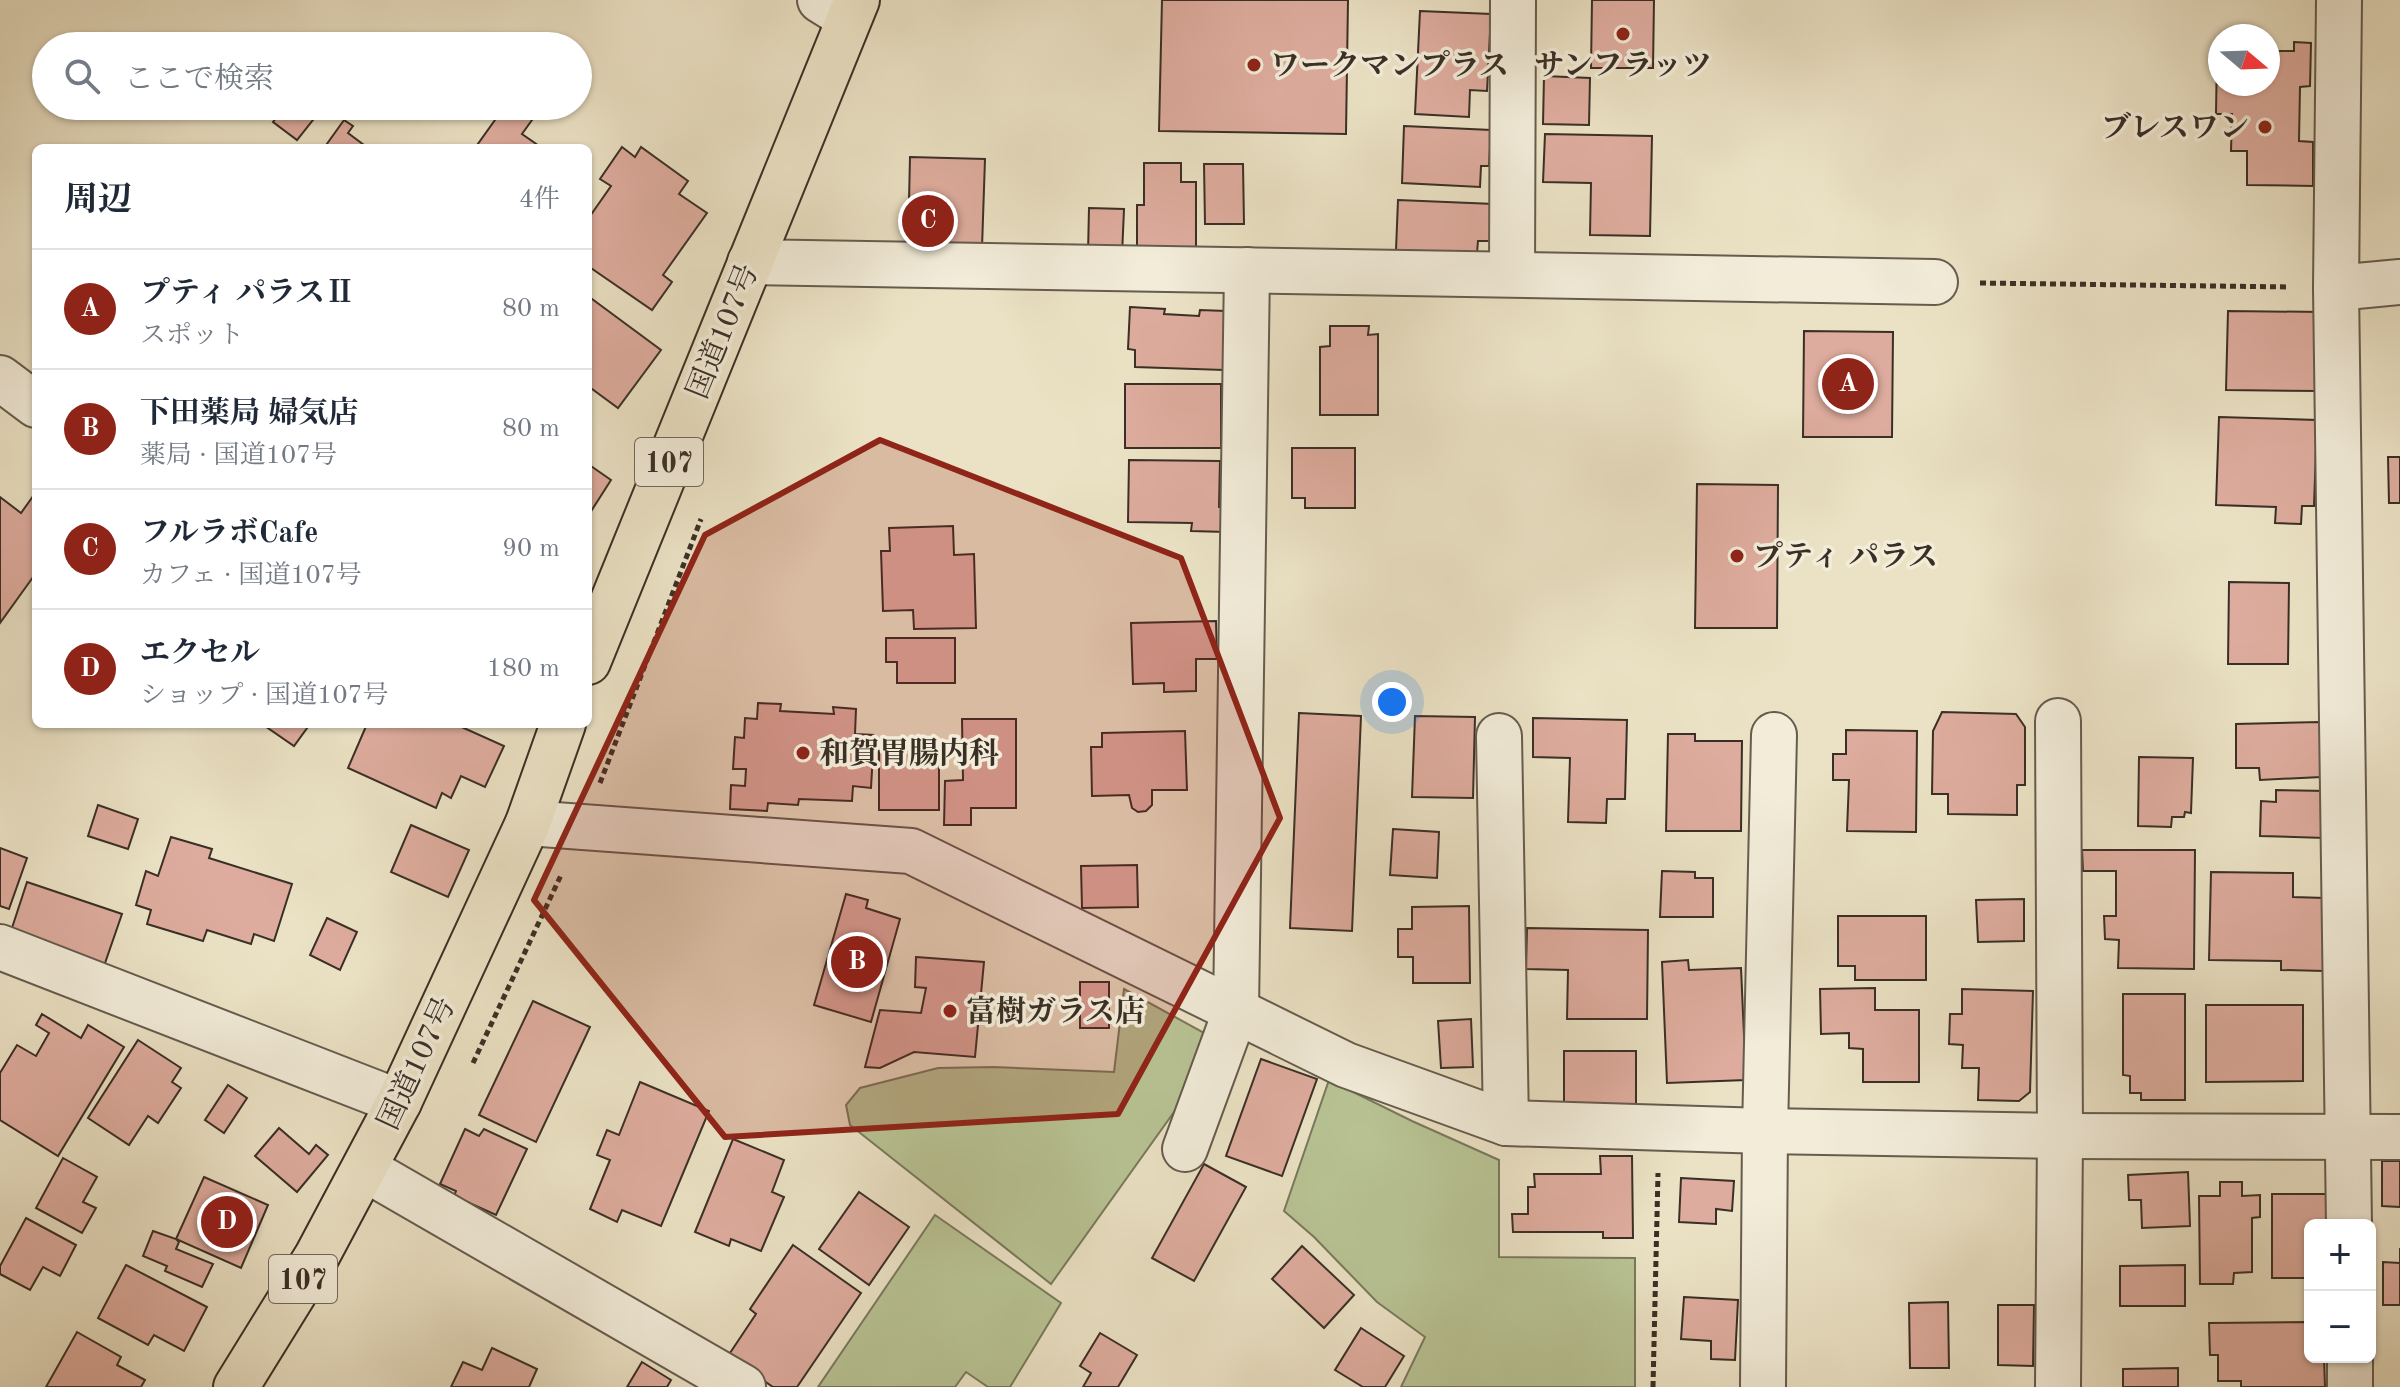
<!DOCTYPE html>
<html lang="ja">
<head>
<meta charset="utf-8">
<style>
	:root { --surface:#fff; --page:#f2f2f3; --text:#1f2937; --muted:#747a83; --line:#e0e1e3; --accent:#8f2418 }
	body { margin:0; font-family:"Old Standard TT","Noto Serif JP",serif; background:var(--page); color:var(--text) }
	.controls { position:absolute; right:24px; bottom:24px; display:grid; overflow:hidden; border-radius:12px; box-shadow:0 2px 6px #0004 }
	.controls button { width:72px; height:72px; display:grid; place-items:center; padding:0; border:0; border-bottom:2px solid var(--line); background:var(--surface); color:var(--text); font:40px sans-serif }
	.compass { position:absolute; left:2208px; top:24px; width:72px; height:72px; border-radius:50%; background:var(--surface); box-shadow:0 2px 6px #0004; rotate:109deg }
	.you { position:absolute; left:1392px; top:702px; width:28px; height:28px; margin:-20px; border:6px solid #fff; border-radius:50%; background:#1a73e8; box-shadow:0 0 0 12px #1a73e833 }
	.badge { display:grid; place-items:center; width:52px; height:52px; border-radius:50%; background:var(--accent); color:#fff; font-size:26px; font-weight:700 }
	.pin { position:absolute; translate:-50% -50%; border:4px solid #fff; box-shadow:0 2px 8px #0006 }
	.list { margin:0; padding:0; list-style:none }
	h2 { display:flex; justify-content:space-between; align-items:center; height:104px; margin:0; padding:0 32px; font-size:34px }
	h2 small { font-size:26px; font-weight:400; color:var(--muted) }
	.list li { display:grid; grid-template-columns:52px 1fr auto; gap:24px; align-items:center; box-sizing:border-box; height:120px; padding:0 32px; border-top:2px solid var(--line) }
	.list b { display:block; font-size:30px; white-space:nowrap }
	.list p { margin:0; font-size:26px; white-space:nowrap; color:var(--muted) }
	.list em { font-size:26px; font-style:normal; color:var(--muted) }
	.icon { flex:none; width:44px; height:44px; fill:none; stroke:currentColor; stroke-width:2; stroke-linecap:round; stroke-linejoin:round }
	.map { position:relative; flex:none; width:2400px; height:1387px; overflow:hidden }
	.search { position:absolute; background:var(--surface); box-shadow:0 2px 6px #0004; left:32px; top:32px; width:560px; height:88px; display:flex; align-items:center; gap:20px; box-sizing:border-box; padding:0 28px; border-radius:44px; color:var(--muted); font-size:30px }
	.panel { position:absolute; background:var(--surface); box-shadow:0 2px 6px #0004; left:32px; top:144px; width:560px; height:584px; border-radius:12px }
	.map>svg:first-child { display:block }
	.green { fill:#b8c394; stroke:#79795d; stroke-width:2 }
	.building { fill:#deac9e; stroke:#3a2f26; stroke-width:2 }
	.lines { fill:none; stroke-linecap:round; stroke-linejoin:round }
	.minor-casing { stroke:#665c4e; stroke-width:48 }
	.highway-casing { stroke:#3a2f26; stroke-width:48 }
	.path { stroke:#3a2f26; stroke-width:5; stroke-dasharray:6 4; stroke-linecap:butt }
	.minor { stroke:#f2ecd9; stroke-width:44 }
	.highway { stroke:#ebe2c5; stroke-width:44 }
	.marked { fill:#8f2418; fill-opacity:0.2; stroke:#8f2418; stroke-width:6; stroke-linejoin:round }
	.poi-dot { fill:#8f2418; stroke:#f2ecd9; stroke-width:3 }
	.labels { text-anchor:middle; stroke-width:7; stroke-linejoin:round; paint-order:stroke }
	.shield { fill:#f2ecd9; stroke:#71685c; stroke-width:2 }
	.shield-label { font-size:28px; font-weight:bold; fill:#3a2f26 }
	.poi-label { font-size:30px; font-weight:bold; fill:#3a2f26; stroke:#f2ecd9; text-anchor:start }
	.street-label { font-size:30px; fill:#3a2f26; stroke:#f2ecd9 }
</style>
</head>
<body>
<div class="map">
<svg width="2400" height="1387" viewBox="0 0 2400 1387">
	<rect width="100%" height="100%" fill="#ebe2c5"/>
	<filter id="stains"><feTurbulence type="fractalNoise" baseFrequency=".0025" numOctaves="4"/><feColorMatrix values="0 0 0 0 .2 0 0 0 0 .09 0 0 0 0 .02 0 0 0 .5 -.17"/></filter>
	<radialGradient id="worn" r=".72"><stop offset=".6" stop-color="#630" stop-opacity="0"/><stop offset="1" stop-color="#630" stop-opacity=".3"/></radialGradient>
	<g class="green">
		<path d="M1124 989 1206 1034 1179 1105 1051 1284 850 1125 846 1105 860 1088 938 1068 994 1067 1114 1072Z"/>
		<path d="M1329 1080 1412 1121 1499 1160V1257L1635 1258V1387H1401L1425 1337 1377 1302 1314 1237 1284 1211Z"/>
		<path d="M935 1215 1061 1303 1010 1387H988L966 1372 955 1387H818Z"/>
	</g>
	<g class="building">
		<path d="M1162 0H1348L1346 134 1159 131Z"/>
		<path d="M1592 0H1654L1653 68H1591Z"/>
		<path d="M1420 11 1491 14 1487 91 1470 90 1469 117 1415 114Z"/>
		<path d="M2294 42 2311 43 2310 86 2300 87 2299 141 2313 142V186L2247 185V151H2231L2232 114H2216L2217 51H2220V84H2268V51H2294Z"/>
		<path d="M1544 76 1590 78 1589 125 1543 124Z"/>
		<path d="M285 106H324L297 140 273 122Z"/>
		<path d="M505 106H542L522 134 542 148H475Z"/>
		<path d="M344 120 353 126 348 133 368 148H324Z"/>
		<path d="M1404 126 1491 130 1489 166H1481L1480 187 1402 183Z"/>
		<path d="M1545 134 1652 136 1650 236 1590 235 1591 183 1543 182Z"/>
		<path d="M622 147 635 157 641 147 688 181 679 194 707 213 663 275 672 282 652 310 588 266V219L611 186 600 179Z"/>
		<path d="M910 157 985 159 982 248 908 246Z"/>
		<path d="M1144 163H1181V182H1196V247L1137 248V205H1144Z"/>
		<path d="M1204 164H1243L1244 224H1205Z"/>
		<path d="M1398 200 1494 204 1492 241H1478L1477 253 1396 250Z"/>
		<path d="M1089 208 1124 209 1122 255 1088 254Z"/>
		<path d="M588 296 661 350 618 408 588 386Z"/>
		<path d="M1130 307 1165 309 1164 314 1199 316 1200 310 1226 311 1224 370 1135 367V350L1128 349Z"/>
		<path d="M2228 311 2322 312 2321 391 2226 390Z"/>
		<path d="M1330 326H1369L1368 335 1378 334V415H1320V347L1330 346Z"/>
		<path d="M1804 331 1893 332 1892 437H1803Z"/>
		<rect x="1125" y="384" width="96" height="64"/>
		<path d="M2219 417 2317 420 2314 506H2302L2301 524 2275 523 2276 507 2216 505Z"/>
		<path d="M1292 448H1355V508H1305V498H1292Z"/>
		<path d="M2388 457H2400V503H2389Z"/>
		<path d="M1129 460 1220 461 1219 507 1226 508V532L1191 531 1192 523 1128 522Z"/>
		<path d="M588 464 611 480 588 516Z"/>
		<path d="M1697 484 1778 485 1777 628H1695Z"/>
		<path d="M36 492V573L0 623V497L21 513Z"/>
		<path d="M953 526 954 555 974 554 976 628 914 629 913 610 883 611 881 551H890L889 528Z"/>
		<path d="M2229 582 2289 583 2288 664H2228Z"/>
		<path d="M1216 621 1217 659H1196V691L1164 692V683L1133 684 1131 623Z"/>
		<path d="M886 638H955V683H897V662H886Z"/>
		<path d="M758 703 781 704 780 711 834 714 833 707 856 709 855 734 874 735 871 788 853 786 852 801 799 799 798 805 768 803 767 811 730 809 731 785 745 786 746 769H733L735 737 744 738 745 718 757 719Z"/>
		<path d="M1942 712 2016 714 2025 727V785H2017V815L1948 814V794H1932L1933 731Z"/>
		<path d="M1299 713 1361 716 1352 931 1290 928Z"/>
		<path d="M1415 716 1475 717 1473 798 1412 797Z"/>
		<path d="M1533 718 1627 720 1625 799H1607L1606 823 1568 822 1570 758 1533 757Z"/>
		<path d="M962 719H1016V808H971V825H944L945 781 963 780Z"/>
		<path d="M2320 722 2321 777 2260 780 2259 768H2236V724Z"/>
		<path d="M262 724H310L294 746Z"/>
		<path d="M367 724H455L504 746 485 787 461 776 451 798 442 793 436 808 348 768Z"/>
		<path d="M1846 730 1917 731 1916 832 1847 831 1849 780H1833V754H1846Z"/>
		<path d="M1185 731 1187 790H1152V805L1146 811 1138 812 1132 808 1129 795 1092 796 1091 747H1102V733Z"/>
		<path d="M1668 734H1695V741H1742L1741 831H1666Z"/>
		<rect x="879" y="751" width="60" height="59"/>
		<path d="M2139 757 2193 758 2191 813 2185 812 2184 817H2172L2171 827 2138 826Z"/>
		<path d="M2276 790 2327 791 2325 838 2260 836 2261 801 2276 802Z"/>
		<path d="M98 805 138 819 128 849 88 836Z"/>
		<path d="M411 825 469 850 448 897 391 872Z"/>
		<path d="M1393 829 1439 832 1437 878 1390 875Z"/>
		<path d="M171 837 212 849 209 858 292 884 274 941 254 934 251 944 207 930 203 941 147 924 151 910 136 905 146 871 158 876Z"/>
		<path d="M0 848 27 858 9 909 0 906Z"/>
		<path d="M2082 850H2195L2194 969 2118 968 2119 940 2105 939 2104 916H2116V871H2083Z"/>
		<path d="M1137 865 1138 907 1082 908 1081 866Z"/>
		<path d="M1662 871 1695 872V878H1713V917H1660Z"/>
		<path d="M2211 872 2293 873V897L2325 898 2324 971 2281 970V961L2209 960Z"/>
		<path d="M27 882 122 914 104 966 10 934Z"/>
		<path d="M846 894 868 900 866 908 900 919 871 1022 814 1005Z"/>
		<path d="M2024 899V941L1978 942 1976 900Z"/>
		<path d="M1469 906 1470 983H1413V957H1398V929H1412V907Z"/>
		<path d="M1838 916H1926V980H1855V966H1838Z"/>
		<path d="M327 918 357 932 340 970 310 955Z"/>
		<path d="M1527 928 1648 930 1647 1019H1567L1568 970 1526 969Z"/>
		<path d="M916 957 984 962 975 1057 914 1052 880 1068 865 1067 880 1010 921 1013 926 988 915 987Z"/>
		<path d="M1688 960 1689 970 1741 968 1746 1080 1667 1083 1662 962Z"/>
		<rect x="1080" y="982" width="29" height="46"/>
		<path d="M1875 988V1010H1919V1082H1863V1049L1849 1048V1033L1821 1034 1820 989Z"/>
		<path d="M1962 989 2033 991 2030 1092 2019 1101 1978 1100 1979 1068H1962L1963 1045 1949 1044 1950 1014H1962Z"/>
		<path d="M2123 994H2185V1100H2141V1093H2130V1076L2123 1075Z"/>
		<path d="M533 1001 590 1027 536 1142 479 1115Z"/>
		<path d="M2206 1005H2303V1081L2206 1082Z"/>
		<path d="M42 1014 81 1038 88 1025 124 1047 58 1156 0 1120V1073L17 1045 36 1056 49 1033 36 1025Z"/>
		<path d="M1471 1019 1473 1067 1441 1068 1438 1021Z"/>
		<path d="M138 1040 181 1068 172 1082 181 1088 158 1123 148 1116 129 1145 88 1118Z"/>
		<path d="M1564 1051H1636V1105L1564 1106Z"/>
		<path d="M1261 1059 1317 1079 1282 1176 1226 1156Z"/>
		<path d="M640 1082 709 1111 661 1226 622 1210 617 1222 590 1209 610 1160 597 1155 607 1130 619 1135Z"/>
		<path d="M228 1085 247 1098 224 1133 205 1120Z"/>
		<path d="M279 1128 309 1154 316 1145 328 1155 297 1192 255 1156Z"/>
		<path d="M465 1129 479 1136 484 1129 527 1149 496 1215 454 1196 456 1191 440 1184Z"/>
		<path d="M733 1139 784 1160 772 1192 784 1197 761 1251 731 1239 729 1246 695 1232Z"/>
		<path d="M1600 1156H1632L1633 1238H1603V1232H1513L1512 1214H1528V1187H1535L1534 1174H1601Z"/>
		<path d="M63 1158 97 1177 83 1202 96 1208 82 1233 36 1208Z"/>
		<path d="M2382 1161H2400V1207L2382 1206Z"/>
		<path d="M1204 1164 1246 1187 1194 1281 1152 1258Z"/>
		<path d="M2188 1172 2190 1226 2142 1228 2141 1200H2129L2128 1175Z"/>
		<path d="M204 1177 268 1205 241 1268 176 1239Z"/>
		<path d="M1681 1178 1734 1181 1732 1211 1716 1209V1224L1679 1222Z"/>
		<path d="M2220 1182H2242V1196L2260 1195V1217L2252 1218V1272L2234 1273 2233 1284H2200L2199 1196H2220Z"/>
		<path d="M859 1192 909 1227 869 1285 819 1249Z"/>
		<path d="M2272 1194H2327V1225H2310V1278H2272Z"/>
		<path d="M26 1218 76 1245 60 1276 43 1267 30 1290 0 1274V1266Z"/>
		<path d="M153 1231 176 1239 179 1242 176 1249 213 1264 202 1287 165 1271 167 1266 143 1256Z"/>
		<path d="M793 1245 861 1293 797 1387H773L728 1356 756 1314 750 1309Z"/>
		<path d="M1302 1246 1354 1295 1324 1328 1272 1279Z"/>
		<path d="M2400 1248V1305H2383V1262L2400 1263Z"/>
		<path d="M126 1265 207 1307 184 1351 154 1335 148 1345 98 1318Z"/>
		<path d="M2185 1265V1306H2120V1266Z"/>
		<path d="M1684 1297 1738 1300 1735 1360 1711 1359V1341L1681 1339Z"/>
		<path d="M1948 1302 1949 1368H1910L1909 1303Z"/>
		<path d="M1998 1305H2034L2033 1366 1998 1365Z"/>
		<path d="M2310 1322V1357H2324L2325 1387H2241V1381H2218V1355H2210L2209 1323Z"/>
		<path d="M1361 1328 1404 1356 1385 1387H1363L1335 1370Z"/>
		<path d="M77 1332 121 1357 117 1365 145 1380 141 1387H46Z"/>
		<path d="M1100 1333 1137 1355 1118 1387H1083L1091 1373 1080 1366Z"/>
		<path d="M492 1348 537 1369 529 1387H451L463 1362 482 1370Z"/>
		<path d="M642 1362 671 1380 667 1387H627Z"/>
		<path d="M2178 1368V1387H2123V1369Z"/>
	</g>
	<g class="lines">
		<g class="minor-casing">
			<g id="minor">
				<path d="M820 0 849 18"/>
				<path d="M2339 0 2336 288 2349 1225"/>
				<path d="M750 262 1935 282"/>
				<path d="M1512 274 1513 0"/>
				<path d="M2336 288 2400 282"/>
				<path d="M0 378 36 405"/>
				<path d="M1499 736 1506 1123"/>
				<path d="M528 823 911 851 1346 1065 1506 1123 1765 1131 2060 1136 2400 1137"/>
				<path d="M0 947 399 1102"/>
				<path d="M1185 1149 1236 1010 1247 270"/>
				<path d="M365 1169 743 1387"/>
				<path d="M2350 1357V1387"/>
				<path d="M1763 1387 1765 1131 1774 735"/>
				<path d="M2058 1387 2060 1136 2058 721"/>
			</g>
		</g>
		<g class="highway-casing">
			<g id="highway">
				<path d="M588 662 857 0"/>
				<path d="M236 1387 317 1256 399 1102 528 823 563 724"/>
			</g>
		</g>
		<g class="path">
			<path d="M1980 283 2290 287"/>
			<path d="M600 783 701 519"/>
			<path d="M473 1063 562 873"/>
			<path d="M1653 1387 1658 1173"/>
		</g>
		<use href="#minor" class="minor"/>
		<use href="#highway" class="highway"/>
	</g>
	<path class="marked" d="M880 440 1181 558 1280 818 1118 1114 725 1137 534 900 705 535Z"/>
	<g class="poi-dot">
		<circle cx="1623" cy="34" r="8"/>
		<circle cx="1254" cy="65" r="8"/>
		<circle cx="2265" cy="127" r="8"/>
		<circle cx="1737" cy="556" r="8"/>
		<circle cx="803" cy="753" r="8"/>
		<circle cx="950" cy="1011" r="8"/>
	</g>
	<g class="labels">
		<g class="shield">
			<rect x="635" y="438" width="68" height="48" rx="6"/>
			<rect x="269" y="1255" width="68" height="48" rx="6"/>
		</g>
		<g class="shield-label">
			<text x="669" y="472">107</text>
			<text x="303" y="1289">107</text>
		</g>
		<g class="poi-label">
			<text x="1270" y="75">ワークマンプラス</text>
			<text x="1623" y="75" text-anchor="middle">サンフラッツ</text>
			<text x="2249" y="137" text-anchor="end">ブレスワン</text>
			<text x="1753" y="566">プティ パラス</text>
			<text x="819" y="763">和賀胃腸内科</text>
			<text x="966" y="1021">富樹ガラス店</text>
		</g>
		<g class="street-label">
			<text transform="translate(722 331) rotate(-68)" y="10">国道107号</text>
			<text transform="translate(416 1063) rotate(-65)" y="10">国道107号</text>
		</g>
	</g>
	<rect width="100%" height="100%" filter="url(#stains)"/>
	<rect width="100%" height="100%" fill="url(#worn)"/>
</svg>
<div class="controls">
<button>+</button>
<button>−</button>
</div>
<svg class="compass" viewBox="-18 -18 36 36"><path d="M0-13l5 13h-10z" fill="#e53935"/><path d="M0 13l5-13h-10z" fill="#747a83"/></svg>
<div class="you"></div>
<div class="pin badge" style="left:1848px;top:384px">A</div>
<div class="pin badge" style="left:857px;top:962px">B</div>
<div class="pin badge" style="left:928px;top:221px">C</div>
<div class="pin badge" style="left:227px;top:1222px">D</div>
<div class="search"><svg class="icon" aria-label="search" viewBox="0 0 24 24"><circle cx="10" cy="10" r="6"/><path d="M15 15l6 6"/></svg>ここで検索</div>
<section class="panel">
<h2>周辺<small>4件</small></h2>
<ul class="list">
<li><span class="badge">A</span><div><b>プティ パラスⅡ</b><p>スポット</p></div><em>80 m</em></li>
<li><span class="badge">B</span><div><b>下田薬局 婦気店</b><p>薬局 · 国道107号</p></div><em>80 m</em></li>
<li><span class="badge">C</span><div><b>フルラボCafe</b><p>カフェ · 国道107号</p></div><em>90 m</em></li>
<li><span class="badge">D</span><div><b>エクセル</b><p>ショップ · 国道107号</p></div><em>180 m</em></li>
</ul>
</section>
</div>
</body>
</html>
